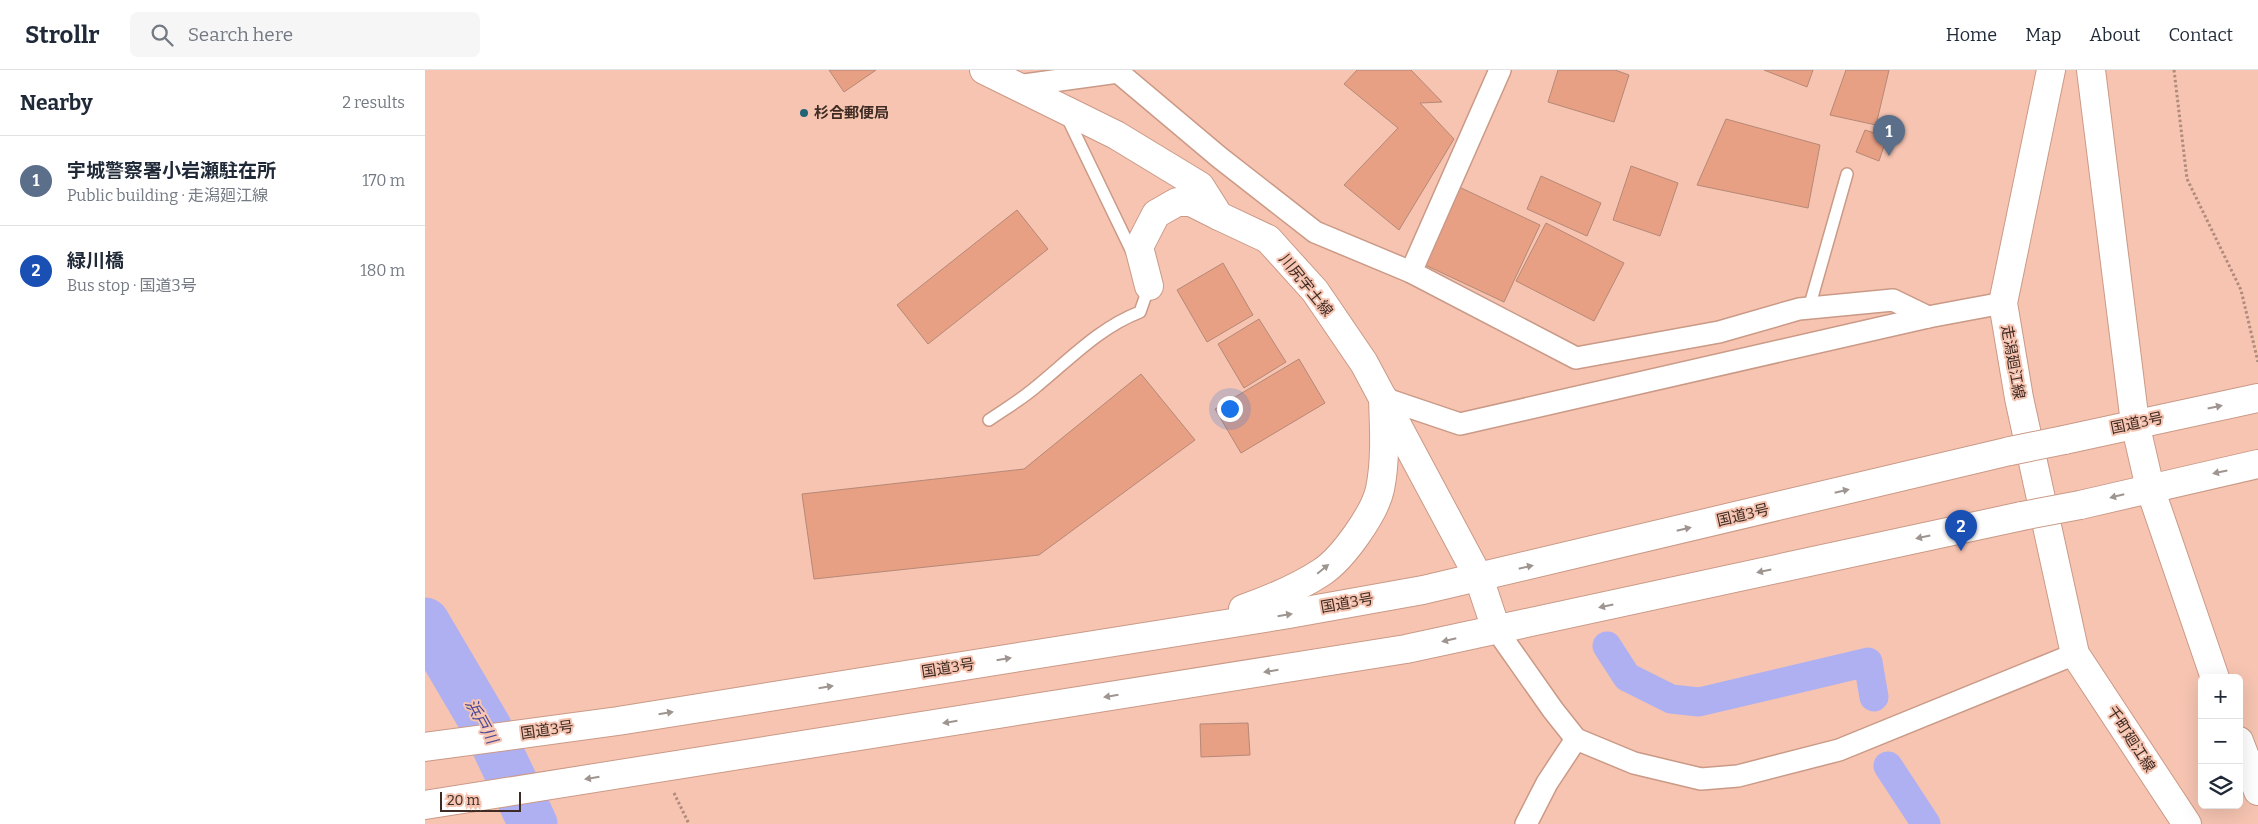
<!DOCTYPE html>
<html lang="en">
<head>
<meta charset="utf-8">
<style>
	:root { --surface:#fff; --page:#f6f6f7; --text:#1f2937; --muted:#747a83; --line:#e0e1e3; --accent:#d93025 }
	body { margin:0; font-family:Bitter,"Noto Sans JP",serif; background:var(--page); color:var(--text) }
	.controls { position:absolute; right:15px; bottom:15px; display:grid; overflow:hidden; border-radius:8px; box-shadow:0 5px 20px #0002 }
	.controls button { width:45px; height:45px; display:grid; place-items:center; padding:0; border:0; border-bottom:1px solid var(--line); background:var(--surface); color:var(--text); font:25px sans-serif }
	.scale { position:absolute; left:15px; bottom:12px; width:81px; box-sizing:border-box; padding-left:5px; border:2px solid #3e2b23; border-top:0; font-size:14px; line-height:18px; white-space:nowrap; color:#3e2b23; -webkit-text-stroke:4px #f6c4b1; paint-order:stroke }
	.you { position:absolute; left:804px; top:338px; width:18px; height:18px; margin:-12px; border:4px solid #fff; border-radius:50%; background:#1a73e8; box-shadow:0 0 0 8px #1a73e833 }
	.badge { display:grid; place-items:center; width:32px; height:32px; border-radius:50%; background:var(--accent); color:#fff; font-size:16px; font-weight:700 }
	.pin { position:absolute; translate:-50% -41px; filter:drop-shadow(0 1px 2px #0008) }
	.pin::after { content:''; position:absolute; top:26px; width:18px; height:15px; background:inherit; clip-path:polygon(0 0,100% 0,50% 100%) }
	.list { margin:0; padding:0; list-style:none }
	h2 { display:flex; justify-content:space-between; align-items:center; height:65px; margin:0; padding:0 20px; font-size:21px }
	h2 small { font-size:16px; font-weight:400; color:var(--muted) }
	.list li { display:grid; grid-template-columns:32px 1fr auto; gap:15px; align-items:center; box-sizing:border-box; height:90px; padding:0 20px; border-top:1px solid var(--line) }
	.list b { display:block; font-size:19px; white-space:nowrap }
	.list p { margin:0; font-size:16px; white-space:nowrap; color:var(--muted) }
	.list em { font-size:16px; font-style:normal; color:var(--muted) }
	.icon { flex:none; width:28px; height:28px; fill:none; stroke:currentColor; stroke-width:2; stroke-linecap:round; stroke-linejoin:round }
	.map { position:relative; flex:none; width:1833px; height:754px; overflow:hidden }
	header { display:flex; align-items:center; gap:30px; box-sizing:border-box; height:70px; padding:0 25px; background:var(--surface); border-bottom:1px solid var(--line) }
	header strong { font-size:24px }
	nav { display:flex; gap:28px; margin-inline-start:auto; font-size:18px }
	.search { width:350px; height:45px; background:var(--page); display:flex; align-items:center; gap:12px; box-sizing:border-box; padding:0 18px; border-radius:8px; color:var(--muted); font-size:19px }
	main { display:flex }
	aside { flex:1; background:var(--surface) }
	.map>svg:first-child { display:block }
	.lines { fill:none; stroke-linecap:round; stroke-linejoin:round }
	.canal { stroke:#aeb0f2; stroke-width:29 }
	.river { stroke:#aeb0f2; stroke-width:49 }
	.building { fill:#e7a084; stroke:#b68876 }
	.service-casing { stroke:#ca9a87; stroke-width:14 }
	.minor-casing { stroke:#ca9a87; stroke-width:24 }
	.secondary-casing { stroke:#ca9a87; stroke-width:30 }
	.trunk-casing { stroke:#ca9a87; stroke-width:30 }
	.path { stroke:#b08a7b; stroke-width:3; stroke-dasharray:2.5 2.5; stroke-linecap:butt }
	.service { stroke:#fff; stroke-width:11 }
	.minor { stroke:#fff; stroke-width:21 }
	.secondary { stroke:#fff; stroke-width:28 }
	.trunk { stroke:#fff; stroke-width:28 }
	.trunk-bridge-casing { stroke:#ca9a87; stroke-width:30; stroke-linecap:butt }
	.trunk-bridge { stroke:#fff; stroke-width:28 }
	.oneway { fill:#9e9591 }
	.poi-dot { fill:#226377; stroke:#f6c4b1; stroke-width:2 }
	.labels { text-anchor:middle; stroke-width:4; stroke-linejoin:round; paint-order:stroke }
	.poi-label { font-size:15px; font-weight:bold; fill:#3e2b23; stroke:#f6c4b1; text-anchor:start }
	.street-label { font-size:15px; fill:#3e2b23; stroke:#f6c4b1 }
	.water-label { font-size:16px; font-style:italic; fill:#4b4895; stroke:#f6c4b1 }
</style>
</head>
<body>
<header>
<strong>Strollr</strong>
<div class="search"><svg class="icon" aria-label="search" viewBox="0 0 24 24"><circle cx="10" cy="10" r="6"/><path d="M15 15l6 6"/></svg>Search here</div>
<nav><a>Home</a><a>Map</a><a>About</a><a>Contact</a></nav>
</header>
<main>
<aside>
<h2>Nearby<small>2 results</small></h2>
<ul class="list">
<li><span class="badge" style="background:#5c6f8a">1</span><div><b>宇城警察署小岩瀬駐在所</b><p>Public building · 走潟廻江線</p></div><em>170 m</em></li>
<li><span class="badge" style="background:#1a4fb4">2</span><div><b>緑川橋</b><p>Bus stop · 国道3号</p></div><em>180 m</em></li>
</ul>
</aside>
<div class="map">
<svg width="1833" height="754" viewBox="0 0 1833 754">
	<rect width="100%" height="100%" fill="#f6c4b1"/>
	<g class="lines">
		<g class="canal">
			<path d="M1182 576 1202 607 1246 629 1274 632 1443 592 1449 627"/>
			<path d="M1463 696 1501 754"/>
		</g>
		<path class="river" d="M0 552 63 659 108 754"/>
	</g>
	<g class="building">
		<path d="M404 0H451L419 22Z"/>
		<path d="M932 0H986L1017 32 995 33 1029 69 974 160 919 115 973 58 919 14Z"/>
		<path d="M1133 0H1190L1204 5 1189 52 1123 32Z"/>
		<path d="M1339 0H1388L1382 17Z"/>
		<path d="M1421 0H1464L1451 55 1405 45Z"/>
		<path d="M1301 49 1395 75 1383 138 1272 115Z"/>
		<path d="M1440 60 1462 67 1454 91 1431 82Z"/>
		<path d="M1206 96 1253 113 1235 166 1188 150Z"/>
		<path d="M1116 106 1176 133 1162 166 1102 139Z"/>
		<path d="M1034 117 1115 155 1079 232 998 194Z"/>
		<path d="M592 140 623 179 503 274 472 235Z"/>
		<path d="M1121 153 1199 193 1169 251 1091 211Z"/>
		<path d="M798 193 828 245 782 272 752 220Z"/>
		<path d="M834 249 861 292 819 318 793 274Z"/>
		<path d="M874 289 900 333 816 383 790 339Z"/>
		<path d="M716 304 770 370 614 485 389 509 377 424 599 399Z"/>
		<path d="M823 653 825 685 776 687 775 654Z"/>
	</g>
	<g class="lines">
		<g class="service-casing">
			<g id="service">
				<path d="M641 45 709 186"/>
				<path d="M1384 238 1422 104"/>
				<path d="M564 350C580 339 597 329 612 316 644 290 675 257 715 242L724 216"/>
			</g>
		</g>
		<g class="minor-casing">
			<g id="minor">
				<path d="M591 16 693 2 794 87 890 162 986 202 1151 288 1294 262 1374 239 1468 230 1503 247"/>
				<path d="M986 202 1075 0"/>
				<path d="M958 328 1035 354 1503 247 1578 233"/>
				<path d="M1071 559 1128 640 1151 669 1209 693 1276 709 1313 706 1414 680 1650 584"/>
				<path d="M1101 754 1122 713 1151 669"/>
			</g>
		</g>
		<g class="secondary-casing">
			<g id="secondary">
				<path d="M559 0 691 65 775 116 794 146 843 169 890 221 939 293 1054 508 1071 559"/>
				<path d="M1626 0 1578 233 1594 328 1650 584 1762 754"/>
				<path d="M1666 0 1710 353 1725 418 1790 608"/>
				<path d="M724 216 714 177 731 144 752 132H766L794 146"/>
				<path d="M1814 671 1833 721"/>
			</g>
		</g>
		<g class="trunk-casing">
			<g id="trunk">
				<path d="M1639 370 1833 328"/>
				<path d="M1655 435 1833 394"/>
				<path d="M818 539C846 529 873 518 897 502 918 488 950 443 955 419 961 390 959 357 958 328"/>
				<path d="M0 677 193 651 864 544 998 520 1585 381"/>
				<path d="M0 735 981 579 1597 446"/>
			</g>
		</g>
		<g class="path">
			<path d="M1749 0 1762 109 1816 220 1833 292"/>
			<path d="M249 723 264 754"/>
		</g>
		<use href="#service" class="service"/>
		<use href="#minor" class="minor"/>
		<use href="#secondary" class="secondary"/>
		<use href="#trunk" class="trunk"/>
		<g class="trunk-bridge-casing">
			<g id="trunk-bridge">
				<path d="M1585 381 1639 370"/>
				<path d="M1597 446 1655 435"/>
			</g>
		</g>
		<use href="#trunk-bridge" class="trunk-bridge"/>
	</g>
	<defs><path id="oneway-solid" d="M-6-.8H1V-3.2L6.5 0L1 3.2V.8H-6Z" transform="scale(1.25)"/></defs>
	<g class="oneway">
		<use href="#oneway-solid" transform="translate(1790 337) rotate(-12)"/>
		<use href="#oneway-solid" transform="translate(1795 402) rotate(168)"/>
		<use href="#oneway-solid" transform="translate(1417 421) rotate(-13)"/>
		<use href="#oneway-solid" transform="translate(1692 426) rotate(166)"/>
		<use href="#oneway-solid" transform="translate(1259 459) rotate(-13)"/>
		<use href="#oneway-solid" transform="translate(1498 467) rotate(168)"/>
		<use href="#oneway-solid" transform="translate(1101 497) rotate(-13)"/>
		<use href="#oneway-solid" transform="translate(898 499) rotate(-39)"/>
		<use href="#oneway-solid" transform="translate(1339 501) rotate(168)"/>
		<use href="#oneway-solid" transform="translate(1181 536) rotate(168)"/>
		<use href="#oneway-solid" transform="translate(860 545) rotate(-9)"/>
		<use href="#oneway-solid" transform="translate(1024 570) rotate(167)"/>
		<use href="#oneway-solid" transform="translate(579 589) rotate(-9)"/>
		<use href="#oneway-solid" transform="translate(846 601) rotate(171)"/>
		<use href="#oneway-solid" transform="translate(401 617) rotate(-9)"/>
		<use href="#oneway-solid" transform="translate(686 626) rotate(171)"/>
		<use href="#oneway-solid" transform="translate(241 643) rotate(-9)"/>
		<use href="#oneway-solid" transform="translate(525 652) rotate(171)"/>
		<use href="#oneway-solid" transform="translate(167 708) rotate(171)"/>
	</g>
	<circle class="poi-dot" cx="379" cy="43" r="5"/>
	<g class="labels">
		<g class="poi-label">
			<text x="389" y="48">杉合郵便局</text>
		</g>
		<g class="street-label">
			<text transform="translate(881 215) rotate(51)" y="5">川尻宇土線</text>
			<text transform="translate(1588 292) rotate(80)" y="5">走潟廻江線</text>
			<text transform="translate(1712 353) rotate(-12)" y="5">国道3号</text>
			<text transform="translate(1318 445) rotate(-13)" y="5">国道3号</text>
			<text transform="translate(922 533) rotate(-10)" y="5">国道3号</text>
			<text transform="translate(523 598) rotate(-9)" y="5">国道3号</text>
			<text transform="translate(122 660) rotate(-8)" y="5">国道3号</text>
			<text transform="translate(1706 669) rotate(57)" y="5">千町廻江線</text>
		</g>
		<g class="water-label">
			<text transform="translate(57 651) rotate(61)" y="6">浜戸川</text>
		</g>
	</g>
</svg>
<div class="controls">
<button>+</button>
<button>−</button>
<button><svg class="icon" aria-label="layers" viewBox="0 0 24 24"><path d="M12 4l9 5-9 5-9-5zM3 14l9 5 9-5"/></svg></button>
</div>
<div class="scale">20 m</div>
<div class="you"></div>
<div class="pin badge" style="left:1464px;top:86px;background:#5c6f8a">1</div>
<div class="pin badge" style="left:1536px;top:481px;background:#1a4fb4">2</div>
</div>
</main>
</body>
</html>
